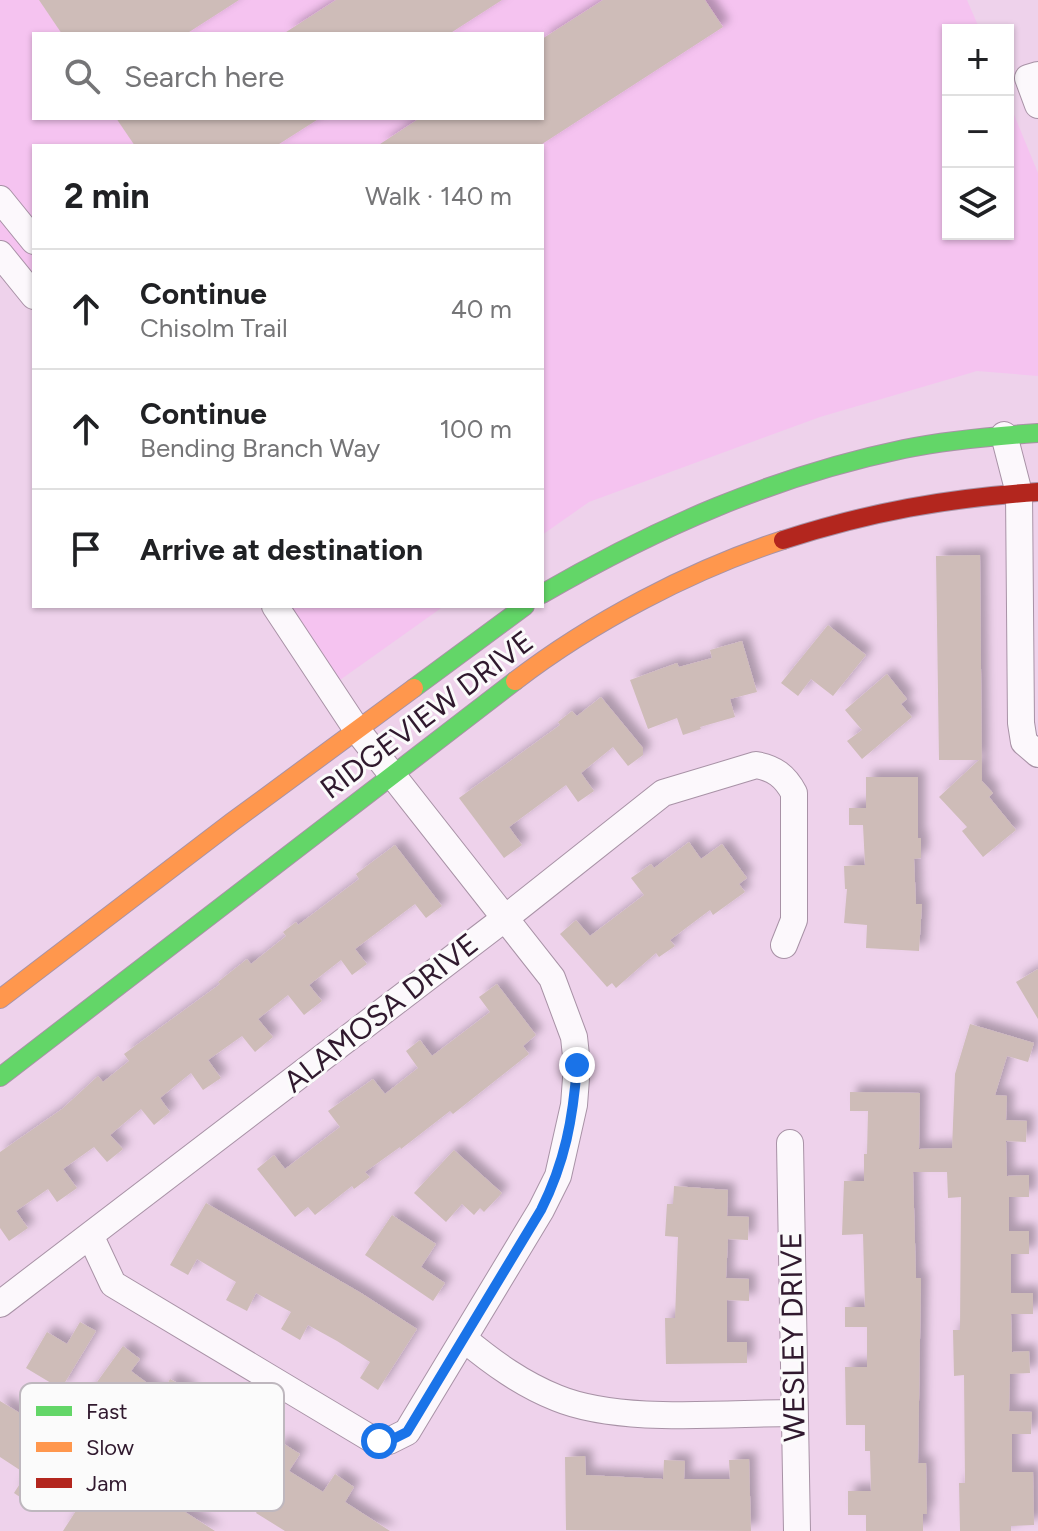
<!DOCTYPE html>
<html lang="en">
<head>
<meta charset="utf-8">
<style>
	:root { --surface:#fff; --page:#f2f2f2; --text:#202124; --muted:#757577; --line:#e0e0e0 }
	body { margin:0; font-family:Figtree,sans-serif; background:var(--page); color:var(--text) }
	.controls { position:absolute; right:24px; top:24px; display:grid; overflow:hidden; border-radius:0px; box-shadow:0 2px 6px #0004 }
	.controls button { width:72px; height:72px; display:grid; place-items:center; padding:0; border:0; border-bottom:2px solid var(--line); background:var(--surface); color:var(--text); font:40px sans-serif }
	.stop { position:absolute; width:24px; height:24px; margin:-18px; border:6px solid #1a73e8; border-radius:50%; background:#fff }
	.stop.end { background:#1a73e8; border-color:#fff; box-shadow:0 2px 8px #0008 }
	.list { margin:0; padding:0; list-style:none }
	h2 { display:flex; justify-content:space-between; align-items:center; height:104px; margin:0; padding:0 32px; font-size:34px }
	h2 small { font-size:26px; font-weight:400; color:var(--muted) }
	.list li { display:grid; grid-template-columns:52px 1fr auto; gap:24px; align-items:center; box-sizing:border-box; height:120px; padding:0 32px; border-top:2px solid var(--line) }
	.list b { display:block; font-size:30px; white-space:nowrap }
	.list p { margin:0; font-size:26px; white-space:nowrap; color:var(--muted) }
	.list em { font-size:26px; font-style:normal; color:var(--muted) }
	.icon { flex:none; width:44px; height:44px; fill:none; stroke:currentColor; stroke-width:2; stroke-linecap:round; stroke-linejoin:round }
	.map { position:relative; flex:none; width:1038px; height:1531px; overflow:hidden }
	.search { position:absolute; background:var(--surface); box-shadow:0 2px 6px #0004; left:32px; top:32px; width:512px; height:88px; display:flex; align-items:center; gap:20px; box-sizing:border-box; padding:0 28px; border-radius:0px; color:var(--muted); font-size:30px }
	.panel { position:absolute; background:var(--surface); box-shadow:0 2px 6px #0004; left:32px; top:144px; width:512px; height:464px; border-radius:0px }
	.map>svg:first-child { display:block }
	.built { fill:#f5c3f0; fill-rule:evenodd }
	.building { fill:#cebcb8; filter:url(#shadow) }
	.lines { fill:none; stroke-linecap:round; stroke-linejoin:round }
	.street-casing { stroke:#a892a6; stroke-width:28 }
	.fast-casing { stroke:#a892a6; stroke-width:20 }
	.slow-casing { stroke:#a892a6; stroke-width:20 }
	.jam-casing { stroke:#a892a6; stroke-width:20 }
	.street { stroke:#fcf8fc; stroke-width:26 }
	.fast { stroke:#63d668; stroke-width:18 }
	.slow { stroke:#ff974d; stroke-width:18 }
	.jam { stroke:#b3261e; stroke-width:18 }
	.route { stroke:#1a73e8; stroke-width:10 }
	.labels { text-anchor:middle; stroke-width:6; stroke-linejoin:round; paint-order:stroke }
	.street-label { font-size:30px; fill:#30192e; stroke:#fbfbfb }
	.key { fill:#fbfbfb; stroke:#beb7be; stroke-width:2 }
	.key-label { font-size:22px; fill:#30192e }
</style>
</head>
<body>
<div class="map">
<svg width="1038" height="1531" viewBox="0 0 1038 1531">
	<defs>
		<filter id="shadow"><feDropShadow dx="7" dy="-7" stdDeviation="4" flood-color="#0004"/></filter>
	</defs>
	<rect width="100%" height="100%" fill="#eed2eb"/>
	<g class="built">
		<path d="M0 0H967L980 30H948V234H1008V100L1038 173V376L977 371 820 417 589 502 542 535V146H34V287L0 264ZM34 34H542V118H34Z"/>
		<path d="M270 606H444L323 692Z"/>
	</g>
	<g class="building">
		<path d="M39 0H239L186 34H62Z"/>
		<path d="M336 0H502L449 34H283Z"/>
		<path d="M603 0H705L723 27 539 146H377L420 118H542V39Z"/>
		<path d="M116 118H320L276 146H135Z"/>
		<path d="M980 555 982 781 993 793 989 797 1016 830 983 857 962 831 967 827 939 797 979 760H939L936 556Z"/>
		<path d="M828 625 866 655 833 696 811 679 798 696 781 683Z"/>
		<path d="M742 641 757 692 730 699 735 717 700 727 701 729 683 735 677 718 648 729 630 680 677 663 679 667 712 658 710 650Z"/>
		<path d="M887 674 907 699 901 704 912 717 862 759 847 741 862 730 845 710Z"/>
		<path d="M601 697 643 748V755L628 766 613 747 581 773 594 791 578 802 566 785 509 827 522 845 504 858 459 798 560 725 558 722 572 711 577 716Z"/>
		<path d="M866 777H918V838H921V858L914 859 916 904H922L919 951 866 948 867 925 844 923 847 889H845L844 866 865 865 863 825H849V808H866Z"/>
		<path d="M689 842 701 859 722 844 747 878 739 884 745 892 713 915 710 910 670 940 675 946 659 957 656 953 616 988 612 983 607 987 560 934 576 920 590 936 644 895 631 878 651 864 654 868Z"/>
		<path d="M395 845 442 906 426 918 415 904 355 949 367 964 352 975 341 960 309 985 322 1001 304 1015 288 995 258 1019 273 1037 255 1052 242 1036 208 1060 221 1078 203 1090 191 1073 160 1098 170 1112 154 1125 141 1109 110 1135 123 1149 107 1162 94 1147 63 1169 77 1188 57 1202 48 1189 16 1211 28 1228 9 1241 0 1228V1152L62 1109 98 1076 103 1082 129 1061 124 1054 220 984 218 982 247 959 251 964 286 936 283 932 296 922 298 925 359 879 356 874Z"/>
		<path d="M1038 969V1019L1016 982Z"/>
		<path d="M497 984 536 1035 523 1046 529 1054 453 1114 450 1111 401 1149 400 1147 365 1172 370 1177 354 1189 352 1186 315 1215 308 1207 295 1217 257 1169 274 1155 285 1169 340 1127 328 1111 373 1079 385 1094 418 1068 406 1051 420 1040 432 1056 490 1012 479 997Z"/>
		<path d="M970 1024 1034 1043 1028 1062 1007 1056 995 1095 1007 1096 1006 1120 1027 1121 1026 1142 1006 1141 1007 1176 1029 1175V1197H1009V1231H1029V1254H1011V1293H1033V1314H1011L1012 1352 1029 1351 1030 1373 1010 1374 1009 1411 1032 1412 1031 1434H1012V1472H1033L1034 1525 1011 1526V1531H960L959 1483H965L964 1375 954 1376 953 1330H960L961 1197 948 1198 947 1172H913L916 1278H921L918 1463H926L927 1514H923V1531H866V1515H848V1491H871L870 1451H865V1425H846L845 1367H867V1327H845V1307H865L863 1234 842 1235 844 1181H864V1154H867L868 1111H850V1092L920 1093 919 1149 952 1148 955 1074Z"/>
		<path d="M454 1150 502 1193 484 1212 480 1208 474 1215 462 1204 446 1222 414 1193Z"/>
		<path d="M674 1186 728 1190 727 1216 749 1217 748 1240 728 1239 726 1278 749 1279V1301L727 1300V1342H747V1363L666 1364 665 1318H675L678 1237 665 1236 667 1204H673Z"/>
		<path d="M206 1203 361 1293 417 1329 378 1390 360 1378 370 1362 337 1341 308 1325 300 1340 281 1329 291 1312 256 1293 247 1311 226 1300 236 1282 197 1259 188 1275 170 1265Z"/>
		<path d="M392 1215 436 1244 421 1267 445 1283 433 1301 365 1255Z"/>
		<path d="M80 1322 96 1331 61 1389 26 1368 47 1332 67 1344Z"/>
		<path d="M123 1346 140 1359 131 1371 162 1394 170 1379 191 1390 183 1407 217 1425 226 1411 245 1423 234 1441 268 1462 281 1442 300 1454 289 1471 323 1492 335 1474 354 1487 345 1502 390 1531H285L256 1513 259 1508 219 1483 216 1489 151 1452 155 1444 126 1429 123 1433 82 1403Z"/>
		<path d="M0 1401 160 1498 163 1494 176 1502 174 1505 215 1531H63L79 1506 45 1484 32 1505 14 1493 26 1474 0 1457Z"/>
		<path d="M585 1456 586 1475 663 1479 664 1460 685 1461 684 1479H730L729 1460 749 1459 751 1531 566 1530 565 1457Z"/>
	</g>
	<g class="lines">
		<g class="street-casing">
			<g id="street">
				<path d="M1038 75 1028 78 1038 105"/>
				<path d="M0 199 34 241"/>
				<path d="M0 254 34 296"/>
				<path d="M1004 435 1019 493 1021 723 1024 742 1038 754"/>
				<path d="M790 1143 797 1531"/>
				<path d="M91 1237 113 1284 370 1438 389 1441 407 1432 541 1210 558 1176 574 1105 577 1065 574 1037 552 978 357 730 275 606"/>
				<path d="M0 1304 504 919 663 793 756 765C774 768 785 776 794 793V920L784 945"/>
				<path d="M464 1339C493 1363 522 1384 557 1398 620 1424 725 1413 794 1413"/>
			</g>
		</g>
		<g class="fast-casing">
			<g id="fast">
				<path d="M542 594C656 528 774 476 904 449 948 440 993 436 1038 433"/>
				<path d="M414 688 525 606"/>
				<path d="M0 1077 515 681"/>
			</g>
		</g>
		<g class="slow-casing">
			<g id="slow">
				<path d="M515 681C592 622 691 570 783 540"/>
				<path d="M0 999 232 822 414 688"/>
			</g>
		</g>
		<g class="jam-casing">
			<path id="jam" d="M783 540C870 512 947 498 1038 492"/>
		</g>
		<use href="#street" class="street"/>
		<use href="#fast" class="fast"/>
		<use href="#slow" class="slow"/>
		<use href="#jam" class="jam"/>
	</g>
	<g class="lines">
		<path class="route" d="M379 1441H389L407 1432 541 1210C565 1162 573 1119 577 1065"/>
	</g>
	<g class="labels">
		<g class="street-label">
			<text transform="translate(427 715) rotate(-37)" y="10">RIDGEVIEW DRIVE</text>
			<text transform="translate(381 1013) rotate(-38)" y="10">ALAMOSA DRIVE</text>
			<text transform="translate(793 1337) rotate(-91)" y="10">WESLEY DRIVE</text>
		</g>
	</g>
	<rect x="20" y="1383" width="264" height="128" rx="12" class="key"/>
	<rect x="36" y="1406" width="36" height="10" fill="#63d668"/>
	<rect x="36" y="1442" width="36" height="10" fill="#ff974d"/>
	<rect x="36" y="1478" width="36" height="10" fill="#b3261e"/>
	<g class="key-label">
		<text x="86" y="1419">Fast</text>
		<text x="86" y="1455">Slow</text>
		<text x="86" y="1491">Jam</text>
	</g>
</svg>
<div class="controls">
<button>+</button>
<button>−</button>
<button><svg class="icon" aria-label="layers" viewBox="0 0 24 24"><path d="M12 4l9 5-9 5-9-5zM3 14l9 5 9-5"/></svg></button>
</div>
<div class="stop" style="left:379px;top:1441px"></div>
<div class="stop end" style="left:577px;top:1065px"></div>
<div class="search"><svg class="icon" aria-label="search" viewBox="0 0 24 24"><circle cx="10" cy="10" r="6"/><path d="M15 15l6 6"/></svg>Search here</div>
<section class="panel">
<h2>2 min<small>Walk · 140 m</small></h2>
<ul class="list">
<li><svg class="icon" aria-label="ahead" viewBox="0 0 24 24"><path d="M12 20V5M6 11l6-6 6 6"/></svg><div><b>Continue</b><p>Chisolm Trail</p></div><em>40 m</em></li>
<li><svg class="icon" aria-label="ahead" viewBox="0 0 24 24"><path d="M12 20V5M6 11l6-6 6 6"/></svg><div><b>Continue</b><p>Bending Branch Way</p></div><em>100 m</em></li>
<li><svg class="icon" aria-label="arrive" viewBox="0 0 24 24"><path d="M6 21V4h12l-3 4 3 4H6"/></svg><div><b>Arrive at destination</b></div></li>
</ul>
</section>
</div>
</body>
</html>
